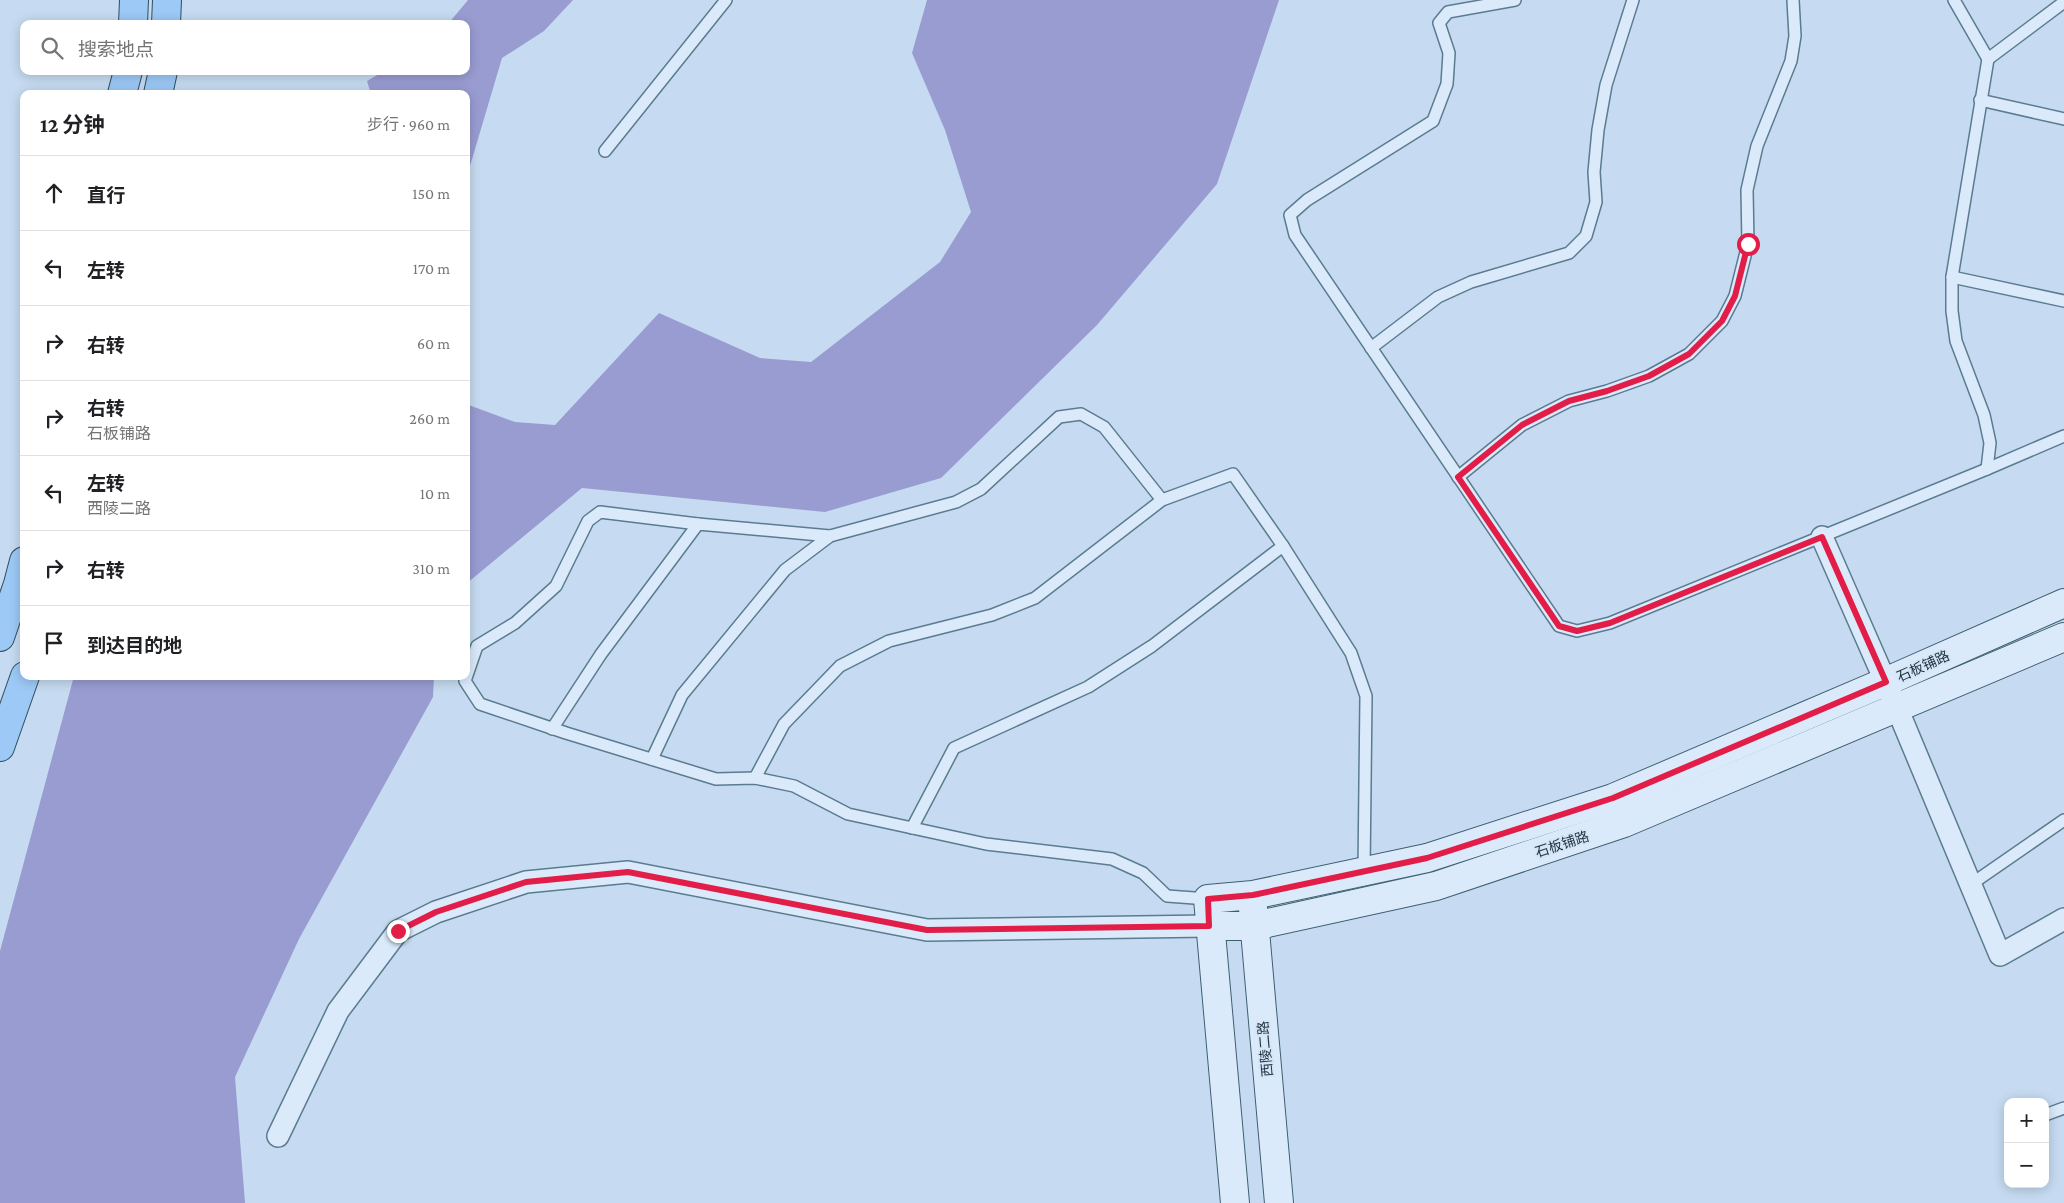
<!DOCTYPE html>
<html lang="zh">
<head>
<meta charset="utf-8">
<style>
	:root { --surface:#fff; --page:#f2f2f2; --text:#202124; --muted:#757577; --line:#e0e0e0 }
	body { margin:0; font-family:"Crimson Pro","Noto Sans SC",serif; background:var(--page); color:var(--text) }
	.controls { position:absolute; right:15px; bottom:15px; display:grid; overflow:hidden; border-radius:10px; box-shadow:0 2px 12px #0003 }
	.controls button { width:45px; height:45px; display:grid; place-items:center; padding:0; border:0; border-bottom:1px solid var(--line); background:var(--surface); color:var(--text); font:25px sans-serif }
	.stop { position:absolute; width:15px; height:15px; margin:-11px; border:4px solid #e11d48; border-radius:50%; background:#fff }
	.stop.end { background:#e11d48; border-color:#fff; box-shadow:0 1px 5px #0008 }
	.list { margin:0; padding:0; list-style:none }
	h2 { display:flex; justify-content:space-between; align-items:center; height:65px; margin:0; padding:0 20px; font-size:21px }
	h2 small { font-size:16px; font-weight:400; color:var(--muted) }
	.list li { display:grid; grid-template-columns:32px 1fr auto; gap:15px; align-items:center; box-sizing:border-box; height:75px; padding:0 20px; border-top:1px solid var(--line) }
	.list b { display:block; font-size:19px; white-space:nowrap }
	.list p { margin:0; font-size:16px; white-space:nowrap; color:var(--muted) }
	.list em { font-size:16px; font-style:normal; color:var(--muted) }
	.icon { flex:none; width:28px; height:28px; fill:none; stroke:currentColor; stroke-width:2; stroke-linecap:round; stroke-linejoin:round }
	.map { position:relative; flex:none; width:2064px; height:1203px; overflow:hidden }
	.search { position:absolute; background:var(--surface); box-shadow:0 2px 12px #0003; left:20px; top:20px; width:450px; height:55px; display:flex; align-items:center; gap:12px; box-sizing:border-box; padding:0 18px; border-radius:10px; color:var(--muted); font-size:19px }
	.panel { position:absolute; background:var(--surface); box-shadow:0 2px 12px #0003; left:20px; top:90px; width:450px; height:590px; border-radius:10px }
	.map>svg:first-child { display:block }
	.green { fill:#999cd1 }
	.lines { fill:none; stroke-linecap:round; stroke-linejoin:round }
	.lane-casing { stroke:#5a7c8e; stroke-width:14 }
	.street-casing { stroke:#5a7c8e; stroke-width:24 }
	.secondary-casing { stroke:#3d6070; stroke-width:30 }
	.primary-casing { stroke:#2e4f5c; stroke-width:30 }
	.lane { stroke:#daeafb; stroke-width:11 }
	.street { stroke:#daeafb; stroke-width:21 }
	.secondary { stroke:#daeafb; stroke-width:28 }
	.primary { stroke:#9cc9f6; stroke-width:28 }
	.route { stroke:#e11d48; stroke-width:6 }
	.labels { text-anchor:middle; stroke-width:4; stroke-linejoin:round; paint-order:stroke }
	.street-label { font-size:14px; fill:#1f343d; stroke:#d6e6f8 }
</style>
</head>
<body>
<div class="map">
<svg width="2064" height="1203" viewBox="0 0 2064 1203">
	<rect width="100%" height="100%" fill="#c6dbf1"/>
	<g class="green">
		<path d="M468 0H573L544 31 502 58 470 166 466 167V94H371L367 81 384 71H466V24H448Z"/>
		<path d="M927 0H1279L1217 184 1097 325 941 478 825 512 582 488 466 584V404L515 422 555 425 659 313 760 358 811 362 940 262 971 212 945 130 912 53Z"/>
		<path d="M74 676H434L433 697 299 939 235 1077 245 1203H0V951Z"/>
	</g>
	<g class="lines">
		<g class="lane-casing">
			<g id="lane">
				<path d="M1515 0 1448 12 1439 23 1449 53 1447 84 1433 121 1307 200 1290 215 1295 235 1559 626 1577 631 1610 623 1987 469 2064 436"/>
				<path d="M1954 0 1988 59 2064 2"/>
				<path d="M1980 100 2064 119"/>
				<path d="M605 151 726 0"/>
				<path d="M1952 277 2064 301"/>
				<path d="M1371 348 1438 297 1471 282 1569 253 1586 236 1596 202 1594 172 1598 130 1606 85 1633 0"/>
				<path d="M1987 469 1990 443 1984 415 1956 341 1952 311V277L1988 59"/>
				<path d="M1458 477 1522 425 1569 401 1607 391 1649 376 1689 354 1722 321 1735 296 1748 244 1747 190 1757 146 1791 61 1795 36 1793 0"/>
				<path d="M698 524 600 512 588 521 556 586 515 623 477 646 465 681 480 704 566 733 716 779 755 778 794 786 848 814 986 844 1112 859 1143 873 1167 896 1208 899"/>
				<path d="M552 729 601 654 698 524 830 536"/>
				<path d="M652 759 682 695 785 570 830 536 956 502 981 489 1059 417 1081 414 1104 427 1162 500"/>
				<path d="M755 778 784 724 840 666 889 641 992 615 1035 598 1162 500 1233 474 1283 546"/>
				<path d="M912 828 954 748 1088 687 1152 646 1283 546 1351 653 1366 696 1364 871"/>
				<path d="M1970 885 2064 820"/>
				<path d="M2045 1115 2064 1108"/>
			</g>
		</g>
		<g class="street-casing">
			<g id="street">
				<path d="M1822 537 1897 708 2000 955 2064 919"/>
				<path d="M278 1136 338 1011 398 931 436 912 526 882 628 872 927 930 1209 926"/>
			</g>
		</g>
		<g class="secondary-casing">
			<g id="secondary">
				<path d="M1253 908 1279 1203"/>
				<path d="M1209 926H1254L1436 886 1624 823 2064 637"/>
				<path d="M1235 1203 1208 899 1253 895 1427 858 1613 798 1885 682 2064 603"/>
			</g>
		</g>
		<g class="primary-casing">
			<g id="primary">
				<path d="M133 24 134 0"/>
				<path d="M166 24 167 0"/>
				<path d="M122 94 128 71"/>
				<path d="M158 94 163 71"/>
				<path d="M0 637 18 584 24 561"/>
				<path d="M0 747 25 676"/>
			</g>
		</g>
		<use href="#lane" class="lane"/>
		<use href="#street" class="street"/>
		<use href="#secondary" class="secondary"/>
		<use href="#primary" class="primary"/>
	</g>
	<g class="lines">
		<path class="route" d="M398 931 436 912 526 882 628 872 927 930 1209 926 1208 899 1253 895 1427 858 1613 798 1886 682 1822 537 1610 623 1577 631 1559 626 1458 477 1522 425 1569 401 1607 391 1649 376 1689 354 1722 321 1735 296 1748 244"/>
	</g>
	<g class="labels">
		<g class="street-label">
			<text transform="translate(1923 666) rotate(-24)" y="5">石板铺路</text>
			<text transform="translate(1562 844) rotate(-18)" y="5">石板铺路</text>
			<text transform="translate(1265 1049) rotate(-95)" y="5">西陵二路</text>
		</g>
	</g>
</svg>
<div class="controls">
<button>+</button>
<button>−</button>
</div>
<div class="stop" style="left:1748px;top:244px"></div>
<div class="stop end" style="left:398px;top:931px"></div>
<div class="search"><svg class="icon" aria-label="search" viewBox="0 0 24 24"><circle cx="10" cy="10" r="6"/><path d="M15 15l6 6"/></svg>搜索地点</div>
<section class="panel">
<h2>12 分钟<small>步行 · 960 m</small></h2>
<ul class="list">
<li><svg class="icon" aria-label="ahead" viewBox="0 0 24 24"><path d="M12 20V5M6 11l6-6 6 6"/></svg><div><b>直行</b></div><em>150 m</em></li>
<li><svg class="icon" aria-label="left" viewBox="0 0 24 24"><path d="M17 20v-9H6M10 6l-5 5 5 5"/></svg><div><b>左转</b></div><em>170 m</em></li>
<li><svg class="icon" aria-label="right" viewBox="0 0 24 24"><path d="M7 20v-9h11M14 6l5 5-5 5"/></svg><div><b>右转</b></div><em>60 m</em></li>
<li><svg class="icon" aria-label="right" viewBox="0 0 24 24"><path d="M7 20v-9h11M14 6l5 5-5 5"/></svg><div><b>右转</b><p>石板铺路</p></div><em>260 m</em></li>
<li><svg class="icon" aria-label="left" viewBox="0 0 24 24"><path d="M17 20v-9H6M10 6l-5 5 5 5"/></svg><div><b>左转</b><p>西陵二路</p></div><em>10 m</em></li>
<li><svg class="icon" aria-label="right" viewBox="0 0 24 24"><path d="M7 20v-9h11M14 6l5 5-5 5"/></svg><div><b>右转</b></div><em>310 m</em></li>
<li><svg class="icon" aria-label="arrive" viewBox="0 0 24 24"><path d="M6 21V4h12l-3 4 3 4H6"/></svg><div><b>到达目的地</b></div></li>
</ul>
</section>
</div>
</body>
</html>
